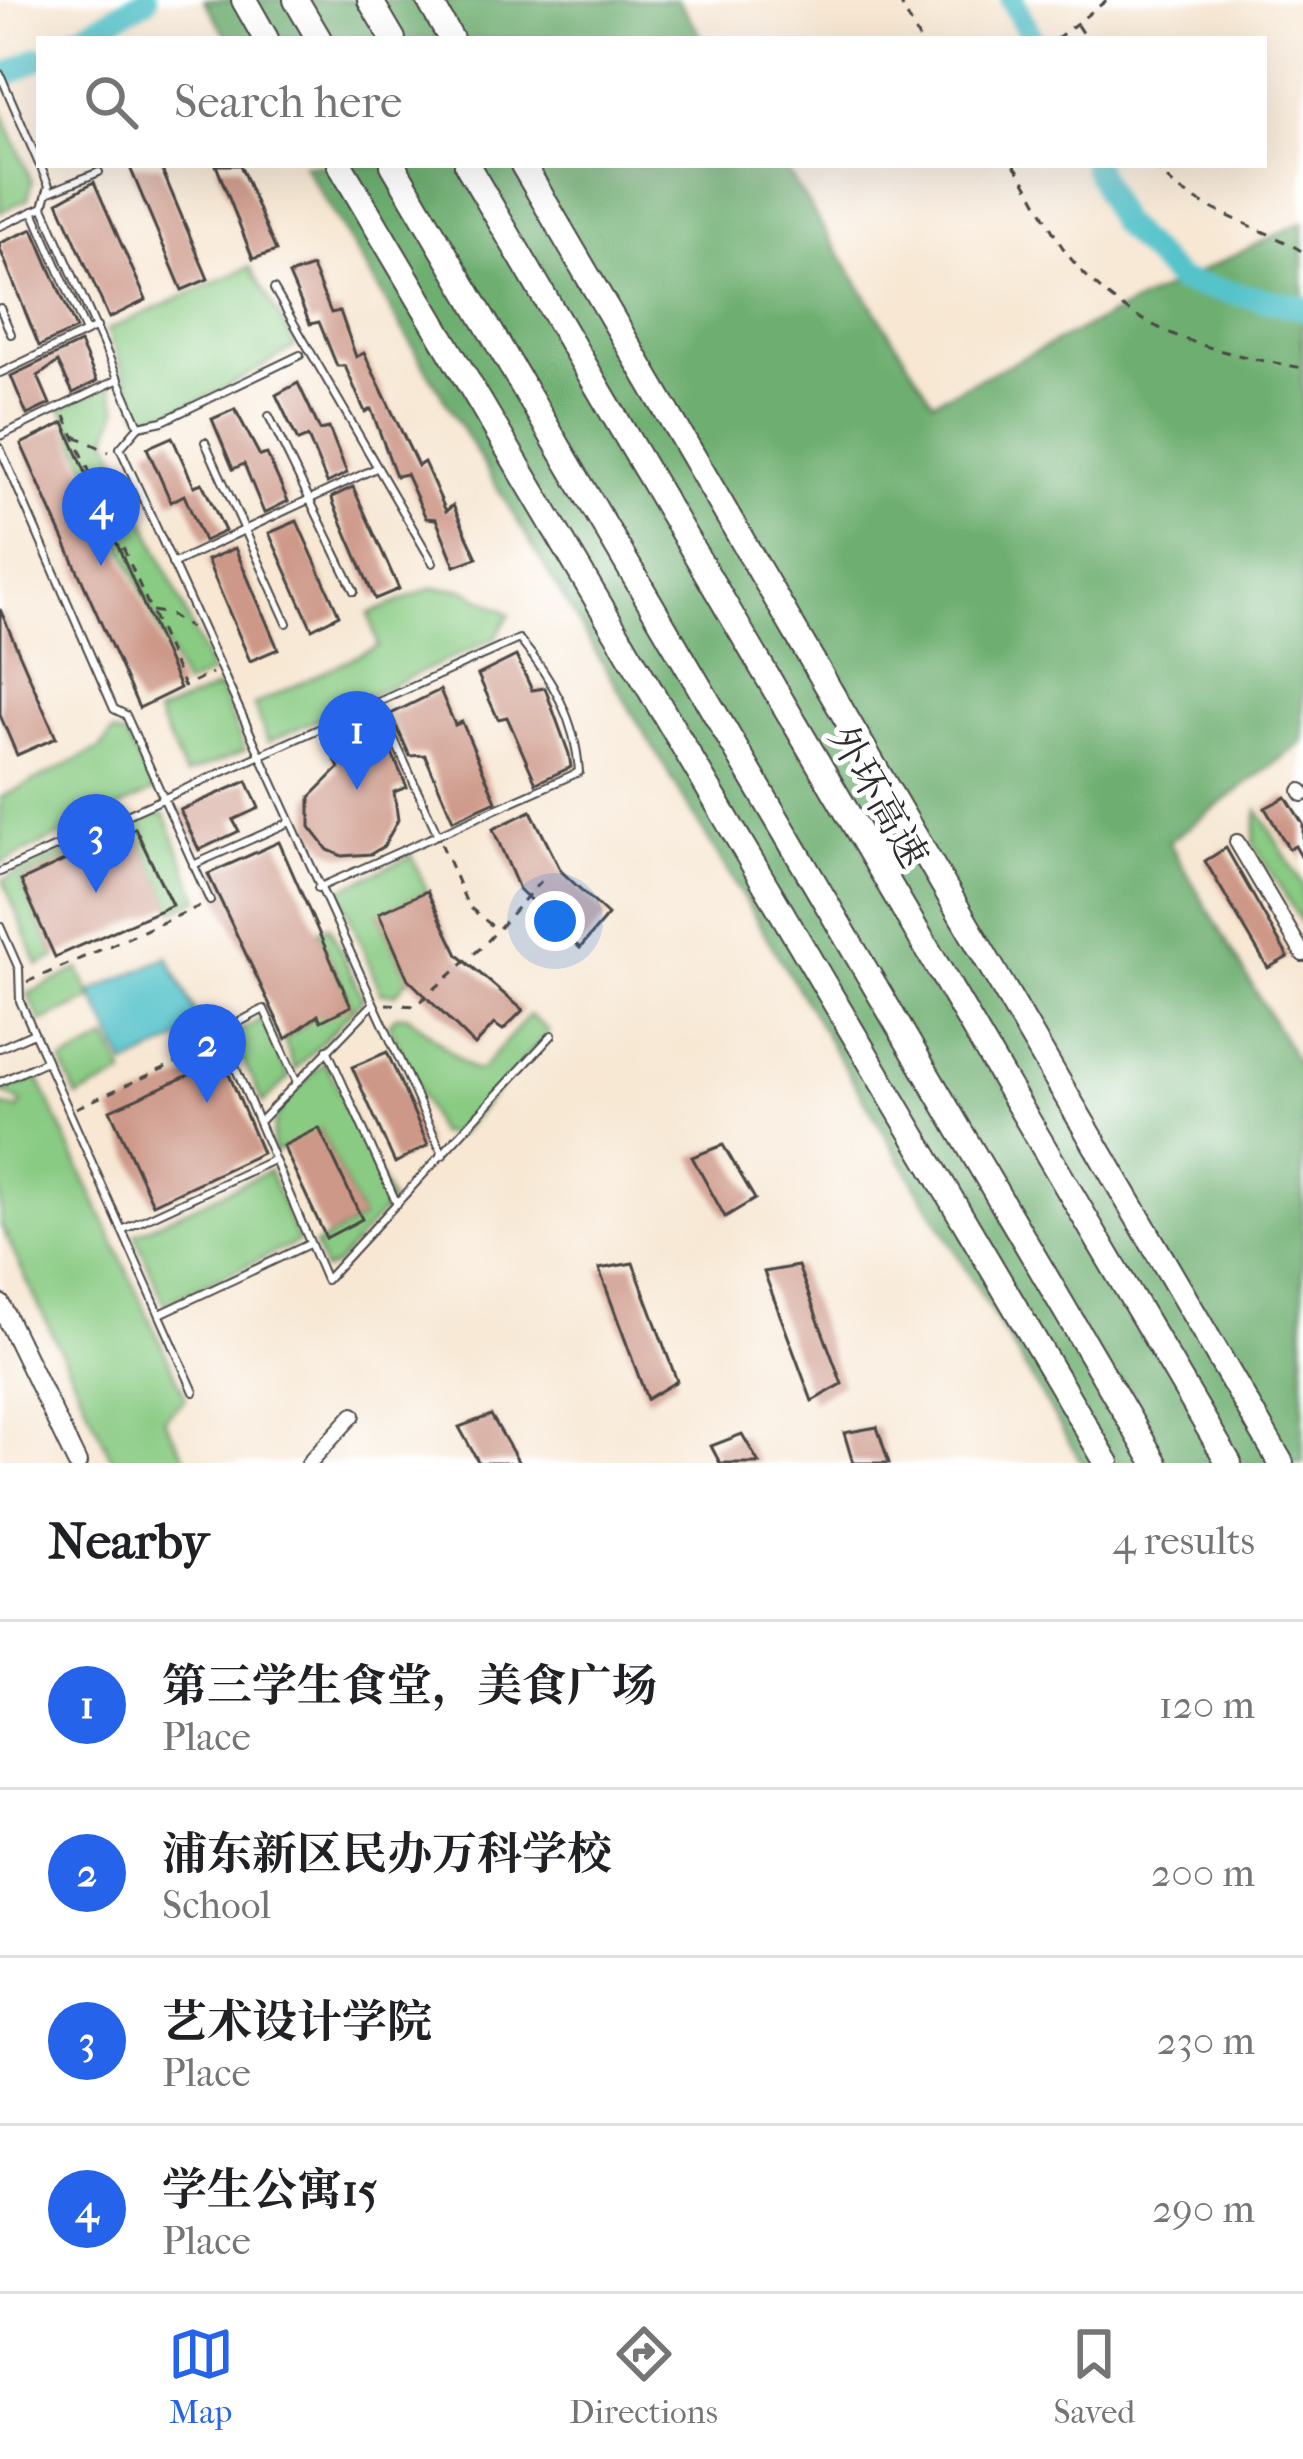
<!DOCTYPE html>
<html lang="en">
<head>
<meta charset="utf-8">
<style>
	:root { --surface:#fff; --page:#f6f6f6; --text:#202124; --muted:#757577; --line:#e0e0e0; --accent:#2563eb }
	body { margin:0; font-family:"IM FELL French Canon","Noto Serif SC",serif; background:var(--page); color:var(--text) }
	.you { position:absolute; left:555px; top:921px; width:42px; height:42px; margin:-30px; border:9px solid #fff; border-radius:50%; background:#1a73e8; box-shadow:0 0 0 18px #1a73e833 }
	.badge { display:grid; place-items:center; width:78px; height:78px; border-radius:50%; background:var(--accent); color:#fff; font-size:39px; font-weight:700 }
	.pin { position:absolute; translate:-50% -99px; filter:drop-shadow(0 3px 6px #0008) }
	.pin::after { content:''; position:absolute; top:63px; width:42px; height:36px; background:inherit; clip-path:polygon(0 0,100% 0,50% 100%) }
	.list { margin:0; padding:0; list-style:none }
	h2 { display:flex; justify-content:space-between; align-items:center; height:156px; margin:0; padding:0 48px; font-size:51px }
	h2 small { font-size:39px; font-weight:400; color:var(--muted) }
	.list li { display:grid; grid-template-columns:78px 1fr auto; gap:36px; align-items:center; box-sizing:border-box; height:168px; padding:0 48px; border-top:3px solid var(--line) }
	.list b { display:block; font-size:45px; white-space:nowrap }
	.list p { margin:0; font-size:39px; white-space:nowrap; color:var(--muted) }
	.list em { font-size:39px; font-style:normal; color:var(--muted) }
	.icon { flex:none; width:66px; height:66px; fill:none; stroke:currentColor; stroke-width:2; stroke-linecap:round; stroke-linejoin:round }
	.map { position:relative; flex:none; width:1303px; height:1463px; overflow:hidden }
	.search { position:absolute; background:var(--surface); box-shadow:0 12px 48px #0002; left:36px; right:36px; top:36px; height:132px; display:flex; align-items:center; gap:30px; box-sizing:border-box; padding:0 42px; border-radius:0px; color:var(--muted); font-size:45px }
	.sheet { height:828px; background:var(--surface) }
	nav { display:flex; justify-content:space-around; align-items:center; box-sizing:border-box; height:168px; border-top:3px solid var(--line); background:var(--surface); font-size:33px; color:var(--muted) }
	nav a { display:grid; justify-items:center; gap:6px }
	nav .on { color:var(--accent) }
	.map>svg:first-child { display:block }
	.green { fill:#89cb83; stroke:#5a7b57; stroke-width:3 }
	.forest { fill:#6eaf71; stroke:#4c6d4e; stroke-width:3 }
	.water { fill:#55c3ca; stroke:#40777a; stroke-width:3 }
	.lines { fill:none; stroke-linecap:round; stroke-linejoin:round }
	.river { stroke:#55c3ca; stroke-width:24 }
	.building { fill:#cd9888 }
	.lane-casing { stroke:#4a4744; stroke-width:10 }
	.street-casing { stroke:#4a4744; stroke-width:18 }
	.secondary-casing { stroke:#4a4744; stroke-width:22 }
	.highway-casing { stroke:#4a4744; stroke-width:28 }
	.path { stroke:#4a4744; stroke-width:3; stroke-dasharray:9 9; stroke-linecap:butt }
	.lane { stroke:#fff; stroke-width:6 }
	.street { stroke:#fff; stroke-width:14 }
	.secondary { stroke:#fff; stroke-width:18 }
	.highway { stroke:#fff; stroke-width:24 }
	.labels { text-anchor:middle; stroke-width:10; stroke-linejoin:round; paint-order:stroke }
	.street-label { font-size:39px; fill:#2b2b2b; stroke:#fff }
</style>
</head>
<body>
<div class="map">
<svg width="1303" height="1463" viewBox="0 0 1303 1463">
	<rect width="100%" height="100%" fill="#fff"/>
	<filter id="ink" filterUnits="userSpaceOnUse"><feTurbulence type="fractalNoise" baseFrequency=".00833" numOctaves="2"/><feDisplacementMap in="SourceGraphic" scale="24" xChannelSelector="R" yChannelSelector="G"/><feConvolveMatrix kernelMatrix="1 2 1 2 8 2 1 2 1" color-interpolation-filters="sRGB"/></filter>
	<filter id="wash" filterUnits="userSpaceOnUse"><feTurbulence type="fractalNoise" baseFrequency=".004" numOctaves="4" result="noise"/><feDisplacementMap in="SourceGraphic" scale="48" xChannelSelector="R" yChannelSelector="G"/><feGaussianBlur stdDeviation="2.7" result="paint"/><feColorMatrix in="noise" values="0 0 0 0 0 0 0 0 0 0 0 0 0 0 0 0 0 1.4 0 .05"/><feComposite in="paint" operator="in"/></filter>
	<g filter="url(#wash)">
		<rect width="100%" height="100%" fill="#f7e7d3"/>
		<g class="green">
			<path d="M0 106 32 182 28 199 0 212Z"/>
			<path d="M250 267 296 346C249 374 197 411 141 416L107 330Z"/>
			<path d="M110 384 118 408 108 437 212 673 184 686 61 407Z"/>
			<path d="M432 588 463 589 510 614 495 638 268 742 254 705 378 646 369 614Z"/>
			<path d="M219 687 245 751 185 775 157 714Z"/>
			<path d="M112 733 126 737 154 791 0 864V798L101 748Z"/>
			<path d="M1258 810 1303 886V925L1253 843Z"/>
			<path d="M155 813 165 815 199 899 174 911 135 828 86 850 84 842Z"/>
			<path d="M72 848 75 855 21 881 55 957 38 965 3 880Z"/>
			<path d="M412 856 427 891 379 914 408 979 396 994 381 993 339 890Z"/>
			<path d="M329 926 363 999 295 1070 284 1040 308 1023 304 1010 351 1006 318 931Z"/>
			<path d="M79 969 92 999 41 1022 28 994Z"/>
			<path d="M407 1015 472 1070H481L529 1015 549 1031 458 1135 438 1133 389 1024 396 1016Z"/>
			<path d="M263 1018 289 1078 263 1103 232 1036Z"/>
			<path d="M108 1039 125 1075 77 1097 62 1063Z"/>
			<path d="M325 1061 391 1202 336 1265 324 1270 315 1245 362 1219 320 1129 274 1153C265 1111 298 1090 325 1061Z"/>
			<path d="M38 1078 186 1398 164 1419 188 1463H114L0 1224V1105L19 1109 22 1103 0 1092Z"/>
			<path d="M269 1171 298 1242 164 1303 135 1234Z"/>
		</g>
		<g class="forest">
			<path d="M204 0H678L703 39H228Z"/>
			<path d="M304 165H783L933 401 1303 222V742L1169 842 1303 1073V1463H1082Z"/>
		</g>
		<path class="water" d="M168 957 203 1028 126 1066 91 992Z"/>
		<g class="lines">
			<g class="river">
				<path d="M1012 0 1032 39"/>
				<path d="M75 39 146 0"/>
				<path d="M0 78 39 58"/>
				<path d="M1094 165 1119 221 1179 281 1303 308"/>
			</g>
		</g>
		<g id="blocks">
			<g class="building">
				<path d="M129 165H160L208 279 182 290Z"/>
				<path d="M216 165H240L276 251 253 259Z"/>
				<path d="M94 182 146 300 109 318 58 202Z"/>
				<path d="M33 229 76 329 39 346 0 249V243Z"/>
				<path d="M312 267 331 313 340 311 356 357 364 353 418 466 424 462 446 511 453 505 477 558 455 566 436 519 426 518 406 474 396 476 371 409 365 412 345 366H337L319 322 310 324 289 275Z"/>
				<path d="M80 343 97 381 73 393 58 362 38 376 50 404 27 415 11 376Z"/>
				<path d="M298 383 320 430 329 428 347 473 327 483 308 437 298 441 276 395Z"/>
				<path d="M235 409 260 456 267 454 288 501 264 513 244 464 233 469 212 419Z"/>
				<path d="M64 423 180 688 139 708 21 444Z"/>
				<path d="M172 437 194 486 202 483 225 531 204 541 184 495 171 502 147 448Z"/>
				<path d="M353 487 399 589 375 599 333 502 332 497Z"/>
				<path d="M297 521 339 615 312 629 269 533Z"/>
				<path d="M235 548 278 649 250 661 207 560Z"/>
				<path d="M0 609 56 738 17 755 0 715Z"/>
				<path d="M516 656 532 690 545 688 569 754 571 767 536 783 507 717 498 719 478 675Z"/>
				<path d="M440 690 455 725 462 722 496 801 453 820 425 755 410 756 391 714Z"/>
				<path d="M377 720 407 787 394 792 398 820 384 846 371 854 342 856 328 850 310 827V797L339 768 327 742Z"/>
				<path d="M247 781 259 808 233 820 239 831 199 850 180 810Z"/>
				<path d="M1286 797 1303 824V860L1295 846 1289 849 1265 808Z"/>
				<path d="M531 811 561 871 608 915 580 948 519 889 493 829Z"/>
				<path d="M135 828 172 905 55 957 21 881Z"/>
				<path d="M279 842 351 1006 321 1021 318 1015 286 1039 208 874Z"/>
				<path d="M1226 848 1288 957 1268 968 1205 861Z"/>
				<path d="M427 891 458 955 523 1010 503 1030 494 1024 475 1045 408 979 379 913Z"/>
				<path d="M387 1052 428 1145 395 1163 352 1067Z"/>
				<path d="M223 1060 262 1153 153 1204 110 1110Z"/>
				<path d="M319 1128 362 1219 326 1238 283 1146Z"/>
				<path d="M723 1145 755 1199 725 1217 692 1157Z"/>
				<path d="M633 1263 677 1381 647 1399 599 1269Z"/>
				<path d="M798 1266 842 1384 812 1401 764 1272Z"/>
				<path d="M491 1415 519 1463H479L459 1427Z"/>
				<path d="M877 1427 889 1463H853L844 1433Z"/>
				<path d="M742 1434 759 1463H720L711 1446Z"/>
			</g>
		</g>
	</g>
	<g filter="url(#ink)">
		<use href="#blocks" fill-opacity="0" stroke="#4a4744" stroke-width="3"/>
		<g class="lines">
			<g class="lane-casing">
				<g id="lane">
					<path d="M0 74 39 164"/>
					<path d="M40 165 49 186 43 207 139 426 120 448 443 1155"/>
					<path d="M47 193 99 172"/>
					<path d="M33 211 86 332"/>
					<path d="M0 226 43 207"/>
					<path d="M274 289 433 563"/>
					<path d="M0 308 11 334"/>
					<path d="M0 373 97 327"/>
					<path d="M269 416 354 591"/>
					<path d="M139 426 163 421 300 355"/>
					<path d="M0 436 119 379"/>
					<path d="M205 442 287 623"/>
					<path d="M0 448 114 709 126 715 210 901"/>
					<path d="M172 564 374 469"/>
					<path d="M377 702 438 835"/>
					<path d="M193 865 288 823"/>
					<path d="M0 872 519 639C552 678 576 720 579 772L318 888"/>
					<path d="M0 926 19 969 20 1001 194 1392"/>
					<path d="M0 1048 34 1033"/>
					<path d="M327 1049 397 1204"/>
					<path d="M296 1080 264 1009 228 1028 224 1041 326 1280 552 1035"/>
					<path d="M0 1082 46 1061"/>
					<path d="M260 1121 373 1004"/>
					<path d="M122 1230 271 1161"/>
					<path d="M160 1314 307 1245"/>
				</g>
			</g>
			<g class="street-casing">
				<g id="street">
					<path d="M1301 791 1303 794"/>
					<path d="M1237 842 1303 954"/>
					<path d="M309 1463 353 1415"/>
				</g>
			</g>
			<g class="secondary-casing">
				<path id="secondary" d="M0 1304 77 1463"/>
			</g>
			<g class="highway-casing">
				<g id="highway">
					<path d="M244 0 266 39"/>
					<path d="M296 0 319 39"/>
					<path d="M370 0 393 39"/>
					<path d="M429 0 451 39"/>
					<path d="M340 165 1107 1463"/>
					<path d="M393 165 1155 1463"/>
					<path d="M467 165 1229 1463"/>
					<path d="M523 165 1281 1463"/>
				</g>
			</g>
			<g class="path">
				<path d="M899 0 919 39"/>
				<path d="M1077 25 1086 39"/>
				<path d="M1056 39 1107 0"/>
				<path d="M1014 165C1037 195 1049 232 1072 260 1132 333 1214 353 1303 368"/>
				<path d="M1155 165C1183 207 1259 224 1303 252"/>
				<path d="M65 416 184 686 212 673"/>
				<path d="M75 436 109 452"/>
				<path d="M113 524 130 490"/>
				<path d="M152 611 169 614 190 628"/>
				<path d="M441 843 468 906 496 929"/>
				<path d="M27 982 200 906"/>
				<path d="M386 1004 415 1006 484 945 541 881"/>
				<path d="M76 1108 215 1045"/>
			</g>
			<use href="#lane" class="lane"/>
			<use href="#street" class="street"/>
			<use href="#secondary" class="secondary"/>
			<use href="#highway" class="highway"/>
		</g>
	</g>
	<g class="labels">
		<g class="street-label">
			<text transform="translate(879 796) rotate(60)" y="14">外环高速</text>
		</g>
	</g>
</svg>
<div class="you"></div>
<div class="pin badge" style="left:357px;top:790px">1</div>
<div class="pin badge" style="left:207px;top:1103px">2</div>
<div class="pin badge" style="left:96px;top:893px">3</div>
<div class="pin badge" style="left:101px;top:566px">4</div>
<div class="search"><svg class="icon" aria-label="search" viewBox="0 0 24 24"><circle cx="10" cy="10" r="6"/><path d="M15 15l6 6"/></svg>Search here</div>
</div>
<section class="sheet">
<h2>Nearby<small>4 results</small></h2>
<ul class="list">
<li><span class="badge">1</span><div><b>第三学生食堂，美食广场</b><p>Place</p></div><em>120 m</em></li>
<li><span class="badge">2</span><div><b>浦东新区民办万科学校</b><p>School</p></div><em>200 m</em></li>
<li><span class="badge">3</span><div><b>艺术设计学院</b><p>Place</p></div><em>230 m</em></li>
<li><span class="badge">4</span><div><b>学生公寓15</b><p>Place</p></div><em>290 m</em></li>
</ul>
</section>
<nav>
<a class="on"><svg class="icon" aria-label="map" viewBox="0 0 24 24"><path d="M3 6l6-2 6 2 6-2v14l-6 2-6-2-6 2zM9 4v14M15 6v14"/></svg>Map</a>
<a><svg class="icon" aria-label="directions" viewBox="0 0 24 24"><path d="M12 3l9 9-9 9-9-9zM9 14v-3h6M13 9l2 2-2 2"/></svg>Directions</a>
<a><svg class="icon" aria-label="saved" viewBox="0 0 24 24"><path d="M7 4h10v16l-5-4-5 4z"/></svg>Saved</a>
</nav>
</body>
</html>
